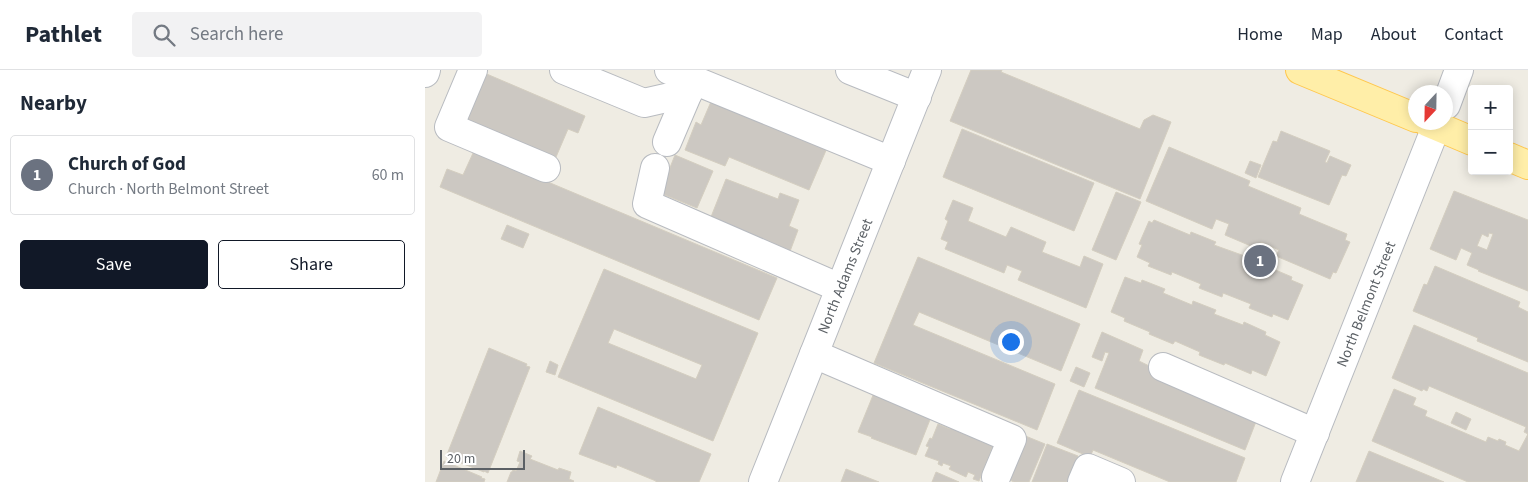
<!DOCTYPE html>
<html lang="en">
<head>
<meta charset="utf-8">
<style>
	:root { --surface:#fff; --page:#f2f2f3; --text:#1f2937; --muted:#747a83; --line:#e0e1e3; --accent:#111827 }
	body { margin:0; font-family:"Source Sans 3",sans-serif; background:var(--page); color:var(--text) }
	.controls { position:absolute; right:15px; top:15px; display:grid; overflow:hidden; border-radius:5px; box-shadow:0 2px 12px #0003 }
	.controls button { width:45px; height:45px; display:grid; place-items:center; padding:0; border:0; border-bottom:1px solid var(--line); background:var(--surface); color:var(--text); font:25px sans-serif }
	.compass { position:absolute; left:983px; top:15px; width:45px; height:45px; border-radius:50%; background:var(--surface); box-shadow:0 2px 12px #0003; rotate:202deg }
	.scale { position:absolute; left:15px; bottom:12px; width:85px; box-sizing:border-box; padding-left:5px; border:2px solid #5b6065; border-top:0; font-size:14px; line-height:18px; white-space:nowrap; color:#5b6065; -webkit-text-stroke:4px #fff; paint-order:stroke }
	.you { position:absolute; left:585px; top:271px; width:18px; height:18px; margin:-12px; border:4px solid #fff; border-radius:50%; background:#1a73e8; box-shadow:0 0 0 8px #1a73e833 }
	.badge { display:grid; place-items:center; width:32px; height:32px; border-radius:50%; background:var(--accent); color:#fff; font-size:16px; font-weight:700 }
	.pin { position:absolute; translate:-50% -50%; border:2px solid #fff; box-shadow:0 1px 5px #0006 }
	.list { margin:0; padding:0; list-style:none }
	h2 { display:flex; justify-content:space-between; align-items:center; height:65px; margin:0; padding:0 20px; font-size:21px }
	h2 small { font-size:16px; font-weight:400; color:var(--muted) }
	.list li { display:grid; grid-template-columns:32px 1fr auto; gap:15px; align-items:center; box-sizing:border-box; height:80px; margin:0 10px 10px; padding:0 10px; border:1px solid var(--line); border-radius:5px }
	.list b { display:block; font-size:19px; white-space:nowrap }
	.list p { margin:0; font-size:16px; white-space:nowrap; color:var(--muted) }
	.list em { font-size:16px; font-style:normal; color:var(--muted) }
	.actions { display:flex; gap:10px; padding:15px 20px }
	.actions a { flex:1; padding:11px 0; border:1px solid var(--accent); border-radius:5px; text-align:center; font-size:18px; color:var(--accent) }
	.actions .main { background:var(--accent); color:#fff }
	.icon { flex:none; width:28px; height:28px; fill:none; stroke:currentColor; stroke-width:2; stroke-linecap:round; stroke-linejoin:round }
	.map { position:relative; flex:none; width:1103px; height:412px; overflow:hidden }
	header { display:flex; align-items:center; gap:30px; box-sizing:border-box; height:70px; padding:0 25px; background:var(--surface); border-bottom:1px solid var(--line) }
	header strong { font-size:24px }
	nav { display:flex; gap:28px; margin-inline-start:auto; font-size:18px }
	.search { width:350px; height:45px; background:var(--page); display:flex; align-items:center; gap:12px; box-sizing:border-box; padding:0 18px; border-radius:5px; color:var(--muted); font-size:19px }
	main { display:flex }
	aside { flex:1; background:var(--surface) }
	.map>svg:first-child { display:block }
	.building { fill:#ccc8c2; stroke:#d4cec0; fill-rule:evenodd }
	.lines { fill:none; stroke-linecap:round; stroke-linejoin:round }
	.minor-casing { stroke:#b8bbc0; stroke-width:30 }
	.major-casing { stroke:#ffc74c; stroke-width:30 }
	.minor { stroke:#fff; stroke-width:28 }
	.major { stroke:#ffeea8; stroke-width:28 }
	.labels { text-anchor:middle; stroke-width:4; stroke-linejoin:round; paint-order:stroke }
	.street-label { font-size:15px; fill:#5b6065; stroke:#fff }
</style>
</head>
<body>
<header>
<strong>Pathlet</strong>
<div class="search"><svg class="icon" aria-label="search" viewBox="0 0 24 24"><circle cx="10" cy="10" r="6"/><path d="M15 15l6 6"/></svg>Search here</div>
<nav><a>Home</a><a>Map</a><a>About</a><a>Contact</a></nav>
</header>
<main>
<aside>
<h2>Nearby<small></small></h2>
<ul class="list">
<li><span class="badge" style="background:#6b7280">1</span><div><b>Church of God</b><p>Church · North Belmont Street</p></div><em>60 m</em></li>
</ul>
<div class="actions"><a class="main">Save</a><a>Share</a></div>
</aside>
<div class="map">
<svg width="1103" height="412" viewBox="0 0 1103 412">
	<rect width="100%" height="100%" fill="#efece3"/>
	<g class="building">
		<path d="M546 0H577L576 2 715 59 719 50 728 45 746 52 715 129 525 51Z"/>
		<path d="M57 2 160 46 153 63 143 59 131 87 38 48Z"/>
		<path d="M288 27 402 78 384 120 304 87 300 96 260 80 271 52 276 55Z"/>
		<path d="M537 59 669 113 649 161 518 107Z"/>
		<path d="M856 61 905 81 900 92 902 93 905 86 926 95 921 106 917 105 904 135 833 107 848 71 852 72Z"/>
		<path d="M744 77 825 111 823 116 876 138 874 144 922 164 920 170 925 172 911 203 908 202 905 209 851 186 854 180 836 172 833 179 800 165 804 154 791 149 787 159 721 131Z"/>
		<path d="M49 81 352 208 334 250 15 117 22 99 38 105Z"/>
		<path d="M250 85 288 101 272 138 235 123Z"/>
		<path d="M825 91 836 95 831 108 820 103Z"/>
		<path d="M301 109 353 129 355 123 374 130 364 156 373 160 364 184 284 152Z"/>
		<path d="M1029 121 1103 150V221L1053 201 1054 200 1042 195 1047 183 1036 178 1031 190 1005 179ZM1064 163 1068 164 1062 180 1052 176 1057 164 1063 167Z"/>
		<path d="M691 122 716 132 691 190 667 180Z"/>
		<path d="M528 130 548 138 543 151 581 167 586 157 621 172 617 182 655 197 659 186 678 194 661 238 593 210 597 201 582 195 579 203 520 179 523 172 516 169 523 151 520 149Z"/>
		<path d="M729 150 765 165 766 162 791 172 789 175 842 194 841 196 867 207 866 210 878 215 863 250 848 244 847 247 824 238 826 234 798 223 797 227 774 218 776 214 747 202 746 205 723 196 725 193 712 187 717 175 714 174 724 151 727 153Z"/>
		<path d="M82 155 104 164 98 178 76 169Z"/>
		<path d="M493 187 655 254 636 301 494 242 488 255 630 314 612 360 449 293Z"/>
		<path d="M1010 196 1095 232 1093 237 1103 242V292L1052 271 1053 268 988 241 999 214 1002 215Z"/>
		<path d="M179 199 333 263 288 371 133 307ZM189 259 277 295 271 309 183 273Z"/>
		<path d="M700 207 716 213 717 210 740 219 738 223 767 235 768 231 791 240 789 244 818 255 819 252 841 262 840 265 855 272 841 306 827 300 826 304 800 293 799 295 774 285 775 282 750 271 748 274 724 264 725 262 699 251 700 248 686 242Z"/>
		<path d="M989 255 1103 303V412H1043L947 371 969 319 991 328 988 335 1002 341 1000 346 1061 372 1063 367 1073 371 1074 369 1081 372 1080 375 1094 381 1103 364 1099 362 1101 357 1004 316 1002 321 998 319 997 321 967 308Z"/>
		<path d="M677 262 718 280 714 291 832 349 820 380 670 318 684 283 680 282 677 291 667 287Z"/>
		<path d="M64 278 102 294 101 296 105 297 63 403 59 401V402L21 387Z"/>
		<path d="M125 291 133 295 130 305 121 302Z"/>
		<path d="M651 297 665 303 659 317 645 311Z"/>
		<path d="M451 318 510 337 491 385 446 368 447 367 433 362Z"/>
		<path d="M654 320 820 388 811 412H745L668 380 665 387 632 373Z"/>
		<path d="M173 337 286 384 274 412H231V411L192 395 191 398 186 396 154 384Z"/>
		<path d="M1031 342 1046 349 1041 360 1026 353Z"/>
		<path d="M513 354 525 359 527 354 534 357 532 361 544 366 546 361 557 365 555 371 568 376 554 411 548 409 550 405 543 402 541 407 524 399 526 396 518 393 517 396 513 394 514 391 500 386 504 377 501 376 505 368 507 369Z"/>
		<path d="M598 365 620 374 604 412H589L581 408Z"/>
		<path d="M622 374 653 386 642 412H607Z"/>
		<path d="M95 381 107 386 105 389 133 400 134 398 146 402 144 409 149 411 148 412H82L86 402H87L88 400 91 401 95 392 92 391Z"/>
		<path d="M944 381 1019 412H931Z"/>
		<path d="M19 391 57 407 56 408 60 409 59 412H11Z"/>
		<path d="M421 399 454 412H416Z"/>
		<path d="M511 402 534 412H507Z"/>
	</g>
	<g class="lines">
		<g class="minor-casing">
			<g id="minor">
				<path d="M48 0 24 57 121 98"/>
				<path d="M139 0 219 33 263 23"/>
				<path d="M244 0 466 91"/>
				<path d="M425 0 492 27"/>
				<path d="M0 3 1 0"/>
				<path d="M1021 35 1034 0"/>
				<path d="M242 72 268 11"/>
				<path d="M230 98 222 134 415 218"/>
				<path d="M389 284 587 369 571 407"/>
				<path d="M738 297 890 363"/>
				<path d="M338 412 502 0"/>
				<path d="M657 412 663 398 696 412"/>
				<path d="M870 412 1013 52"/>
			</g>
		</g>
		<g class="major-casing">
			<g id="major">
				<path d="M875 0 991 48"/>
				<path d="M1002 52 1047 71"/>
				<path d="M1084 87 1103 95"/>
			</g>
		</g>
		<use href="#minor" class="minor"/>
		<use href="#major" class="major"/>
	</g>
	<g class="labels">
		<g class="street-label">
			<text transform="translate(420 206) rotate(-68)" y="5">North Adams Street</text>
			<text transform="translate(941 234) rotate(-68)" y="5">North Belmont Street</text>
		</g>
	</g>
</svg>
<div class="controls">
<button>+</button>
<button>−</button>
</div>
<svg class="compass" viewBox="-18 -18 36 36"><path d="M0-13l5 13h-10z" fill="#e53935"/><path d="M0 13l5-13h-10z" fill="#747a83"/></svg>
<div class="scale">20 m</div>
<div class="you"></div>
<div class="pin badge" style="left:835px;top:191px;background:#6b7280">1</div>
</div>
</main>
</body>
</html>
